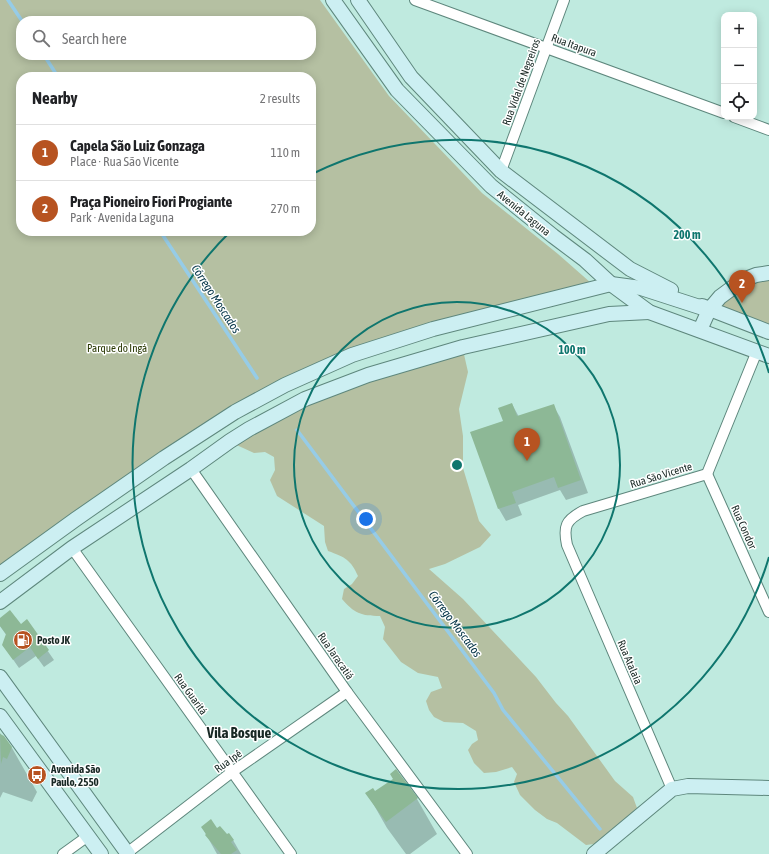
<!DOCTYPE html>
<html lang="en">
<head>
<meta charset="utf-8">
<style>
	:root { --surface:#fff; --page:#f6f6f6; --text:#202124; --muted:#757577; --line:#e0e0e0; --accent:#b75321 }
	body { margin:0; font-family:"Asap Condensed",sans-serif; background:var(--page); color:var(--text) }
	.controls { position:absolute; right:12px; top:12px; display:grid; overflow:hidden; border-radius:8px; box-shadow:0 2px 10px #0003 }
	.controls button { width:36px; height:36px; display:grid; place-items:center; padding:0; border:0; border-bottom:1px solid var(--line); background:var(--surface); color:var(--text); font:20px sans-serif }
	.you { position:absolute; left:366px; top:519px; width:14px; height:14px; margin:-10px; border:3px solid #fff; border-radius:50%; background:#1a73e8; box-shadow:0 0 0 6px #1a73e833 }
	.badge { display:grid; place-items:center; width:26px; height:26px; border-radius:50%; background:var(--accent); color:#fff; font-size:13px; font-weight:700 }
	.pin { position:absolute; translate:-50% -33px; filter:drop-shadow(0 1px 2px #0008) }
	.pin::after { content:''; position:absolute; top:21px; width:14px; height:12px; background:inherit; clip-path:polygon(0 0,100% 0,50% 100%) }
	.list { margin:0; padding:0; list-style:none }
	h2 { display:flex; justify-content:space-between; align-items:center; height:52px; margin:0; padding:0 16px; font-size:17px }
	h2 small { font-size:13px; font-weight:400; color:var(--muted) }
	.list li { display:grid; grid-template-columns:26px 1fr auto; gap:12px; align-items:center; box-sizing:border-box; height:56px; padding:0 16px; border-top:1px solid var(--line) }
	.list b { display:block; font-size:15px; white-space:nowrap }
	.list p { margin:0; font-size:13px; white-space:nowrap; color:var(--muted) }
	.list em { font-size:13px; font-style:normal; color:var(--muted) }
	.icon { flex:none; width:22px; height:22px; fill:none; stroke:currentColor; stroke-width:2; stroke-linecap:round; stroke-linejoin:round }
	.map { position:relative; flex:none; width:769px; height:854px; overflow:hidden }
	.search { position:absolute; background:var(--surface); box-shadow:0 2px 10px #0003; left:16px; top:16px; width:300px; height:44px; display:flex; align-items:center; gap:10px; box-sizing:border-box; padding:0 14px; border-radius:16px; color:var(--muted); font-size:15px }
	.panel { position:absolute; background:var(--surface); box-shadow:0 2px 10px #0003; left:16px; top:72px; width:300px; height:164px; border-radius:16px }
	.map>svg:first-child { display:block }
	.green { fill:#b5c0a2; fill-rule:evenodd }
	.shadow { fill:#0003 }
	.lines { fill:none; stroke-linecap:round; stroke-linejoin:round }
	.stream { stroke:#96cce7; stroke-width:3.5 }
	.building { fill:#8db896 }
	.street-casing { stroke:#5e877d; stroke-width:12 }
	.secondary-casing { stroke:#5e877d; stroke-width:16 }
	.street { stroke:#fff; stroke-width:10 }
	.secondary { stroke:#cceff2; stroke-width:14 }
	.ring { fill:none; stroke:#0f766e; stroke-width:2 }
	.labels { text-anchor:middle; stroke-width:3; stroke-linejoin:round; paint-order:stroke }
	.street-label { font-size:11px; fill:#182824; stroke:#fff }
	.park-label { font-size:11px; fill:#283700; stroke:#fff }
	.poi-label { font-size:11px; font-weight:bold; fill:#182824; stroke:#fff; text-anchor:start }
	.water-label { font-size:12px; font-style:italic; fill:#043447; stroke:#fff }
	.district-label { font-size:15px; font-weight:bold; fill:#182824; stroke:#fff }
	.centre { fill:#0f766e; stroke:#fff; stroke-width:2 }
	.ring-label { font-size:12px; text-anchor:middle; font-weight:bold; fill:#0f766e; stroke:#fff; stroke-width:3; stroke-linejoin:round; paint-order:stroke }
</style>
</head>
<body>
<div class="map">
<svg width="769" height="854" viewBox="0 0 769 854">
	<rect width="100%" height="100%" fill="#bfeadf"/>
	<g class="green">
		<path d="M0 0H320L389 96 482 193 558 254 591 283 285 383 0 571ZM21 21H311V55H21ZM21 77H311V231H21Z"/>
		<path d="M769 273V332L709 310 720 297Z"/>
		<path d="M463 350 468 372 459 409 463 436V468L479 521 491 535 480 547 445 564 429 569 463 599 536 677 556 703 568 716 615 781 633 797 637 808 629 817 594 844 586 845 557 823 547 819 535 810 520 795 514 782 517 774 512 767 496 772 484 773 474 763 468 750 472 744 478 740 476 731 463 723 444 722 434 717 429 710 426 701 431 692 442 688 438 677 418 673 401 662 383 639 385 627 380 616C361 616 354 613 342 599L344 589 352 584 358 576C351 560 345 557 328 551L325 542 324 526 277 496 270 480 275 470 274 457 265 452 254 453 230 442 306 400Z"/>
	</g>
	<g class="shadow">
		<path d="M512 404 519 417 553 405 560 417 588 493 566 500 560 490 518 505 522 515 506 521 499 509 504 422Z"/>
		<path d="M0 619 20 625 27 621 54 660 44 667 36 656 19 668 3 645 7 636 0 626Z"/>
		<path d="M0 733 12 748 37 792 32 802 3 792 0 798Z"/>
		<path d="M396 771 417 799 437 834 410 854H406L387 828 367 793H375L394 779Z"/>
		<path d="M202 827 217 829 233 840 241 854H217Z"/>
	</g>
	<g class="lines">
		<g class="stream">
			<path d="M8 0 22 21"/>
			<path d="M44 55 58 77"/>
			<path d="M160 231 257 378"/>
			<path d="M297 430 494 693 503 710 600 829"/>
		</g>
	</g>
	<g class="building">
		<path d="M512 403 517 416 554 404 581 480 558 488 554 477 512 492 516 503 498 509 470 432 503 421 498 408Z"/>
		<path d="M10 610 21 624 27 619 49 650 38 659 30 647 13 660 2 645 6 634 0 626V618Z"/>
		<path d="M0 734 4 736 12 747 7 759 3 757 1 764Z"/>
		<path d="M396 769 418 798 386 822 365 793 373 788 375 791 393 779 390 774Z"/>
		<path d="M211 819 217 828 220 826 227 834 229 833 234 840 231 842 237 850 231 854H221L205 835 206 834 201 827Z"/>
	</g>
	<g class="lines">
		<g class="street-casing">
			<g id="street">
				<path d="M415 0 724 113"/>
				<path d="M734 117 769 130"/>
				<path d="M501 171 564 0"/>
				<path d="M191 469 347 692 467 854"/>
				<path d="M707 474 769 612"/>
				<path d="M707 474 757 351"/>
				<path d="M72 548 291 854"/>
				<path d="M672 789 567 545C563 526 566 520 583 511L707 474"/>
				<path d="M127 853 232 772 347 692"/>
				<path d="M63 854 88 836"/>
			</g>
		</g>
		<g class="secondary-casing">
			<g id="secondary">
				<path d="M333 0 397 90 491 186 553 236 585 260 611 284 649 312 769 356"/>
				<path d="M358 0 411 77 501 171 630 269 671 290"/>
				<path d="M702 306 769 332"/>
				<path d="M700 330 709 310 720 297 743 280 756 275 769 273"/>
				<path d="M0 574 76 519 164 458 235 412 285 385 352 355 433 329 611 284 641 288 709 310"/>
				<path d="M0 602 72 548 191 469 230 441 249 429 305 399 368 375 463 347 609 314 649 312"/>
				<path d="M0 677 128 854"/>
				<path d="M0 716 101 854"/>
				<path d="M594 854 672 789 688 786 769 788"/>
			</g>
		</g>
		<use href="#street" class="street"/>
		<use href="#secondary" class="secondary"/>
	</g>
	<g class="ring">
		<circle cx="457" cy="465" r="163"/>
		<path d="M769 557A325 325 0 1 1 231 231M312 174A325 325 0 0 1 769 373"/>
	</g>
	<defs>
		<g id="fuel-disc" transform="scale(1)"><circle r="9.5" fill="#b75321" stroke="#fff"/><path d="M-5.5-6h7V0h2V4h1.3V-2.5L3-4.5l.8-.8L6-3V5H2.5V1h-1V6h-7ZM-4.2-4.7v3.2H.2V-4.7Z" fill="#fff"/></g>
		<g id="bus-disc" transform="scale(1)"><circle r="9.5" fill="#b75321" stroke="#fff"/><path d="M-5-6H5V4H4V6H2V4H-2V6H-4V4H-5ZM-3.5-4V0h7V-4ZM-3.5 1.2v1.5H-2V1.2ZM2 1.2v1.5H3.5V1.2Z" fill="#fff"/></g>
	</defs>
	<g fill-rule="evenodd">
		<use href="#fuel-disc" x="23" y="640"/>
		<use href="#bus-disc" x="37" y="775"/>
	</g>
	<g class="labels">
		<g class="street-label">
			<text transform="translate(574 45) rotate(20)" y="4">Rua Itapura</text>
			<text transform="translate(521 82) rotate(-70)" y="4">Rua Vidal de Negreiros</text>
			<text transform="translate(524 213) rotate(39)" y="4">Avenida Laguna</text>
			<text transform="translate(661 475) rotate(-17)" y="4">Rua São Vicente</text>
			<text transform="translate(744 527) rotate(66)" y="4">Rua Condor</text>
			<text transform="translate(336 656) rotate(55)" y="4">Rua Jaracatiá</text>
			<text transform="translate(630 662) rotate(67)" y="4">Rua Atalaia</text>
			<text transform="translate(191 694) rotate(54)" y="4">Rua Guaritá</text>
			<text transform="translate(228 761) rotate(-36)" y="4">Rua Ipê</text>
		</g>
		<g class="park-label">
			<text x="117" y="352">Parque do Ingá</text>
		</g>
		<g class="poi-label">
			<text x="37" y="644">Posto JK</text>
			<text x="51" y="773">Avenida São<tspan x="51" dy="13">Paulo, 2550</tspan></text>
		</g>
		<g class="water-label">
			<text transform="translate(216 299) rotate(57)" y="4">Córrego Moscados</text>
			<text transform="translate(455 624) rotate(53)" y="4">Córrego Moscados</text>
		</g>
		<g class="district-label">
			<text x="239" y="738">Vila Bosque</text>
		</g>
	</g>
	<circle cx="457" cy="465" r="6" class="centre"/>
	<g class="ring-label">
		<text x="687" y="239">200 m</text>
		<text x="572" y="354">100 m</text>
	</g>
</svg>
<div class="controls">
<button>+</button>
<button>−</button>
<button><svg class="icon" aria-label="locate" viewBox="0 0 24 24"><circle cx="12" cy="12" r="6"/><path d="M12 2v4M12 18v4M2 12h4M18 12h4"/></svg></button>
</div>
<div class="you"></div>
<div class="pin badge" style="left:527px;top:461px">1</div>
<div class="pin badge" style="left:742px;top:303px">2</div>
<div class="search"><svg class="icon" aria-label="search" viewBox="0 0 24 24"><circle cx="10" cy="10" r="6"/><path d="M15 15l6 6"/></svg>Search here</div>
<section class="panel">
<h2>Nearby<small>2 results</small></h2>
<ul class="list">
<li><span class="badge">1</span><div><b>Capela São Luiz Gonzaga</b><p>Place · Rua São Vicente</p></div><em>110 m</em></li>
<li><span class="badge">2</span><div><b>Praça Pioneiro Fiori Progiante</b><p>Park · Avenida Laguna</p></div><em>270 m</em></li>
</ul>
</section>
</div>
</body>
</html>
